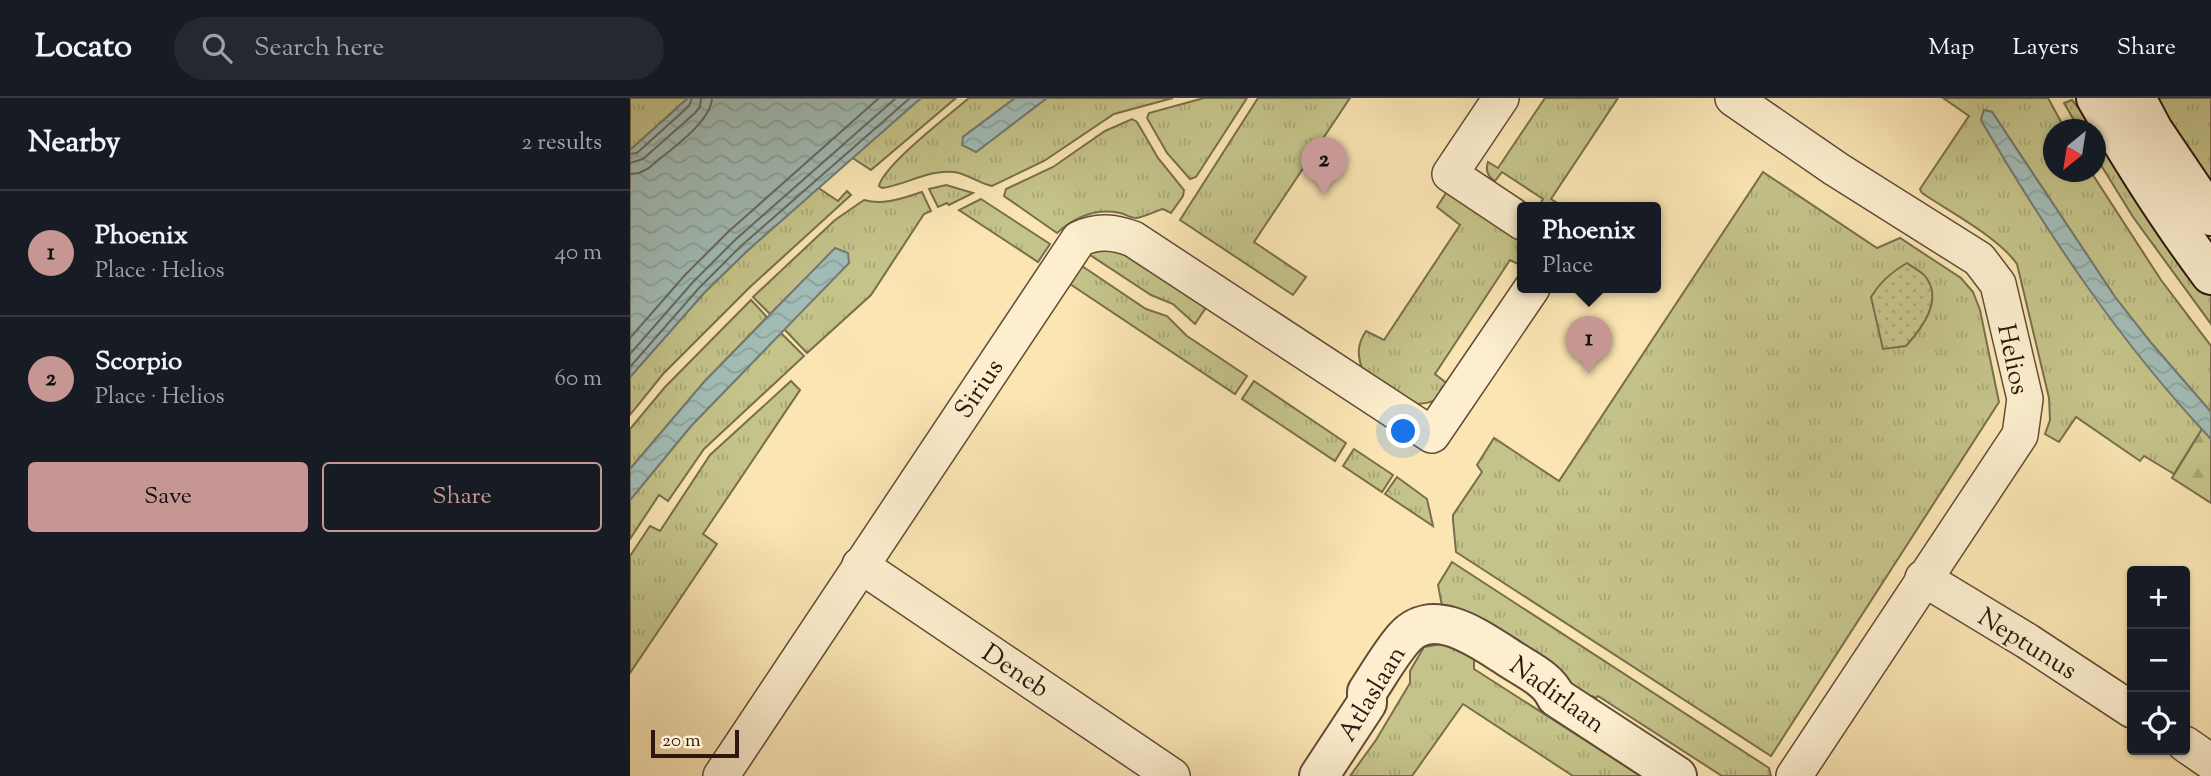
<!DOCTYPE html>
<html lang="en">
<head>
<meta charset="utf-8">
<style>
	:root { --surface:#171b24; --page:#242831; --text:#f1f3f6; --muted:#9ea1a6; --line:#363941; --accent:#c59692 }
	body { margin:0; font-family:"Sorts Mill Goudy",serif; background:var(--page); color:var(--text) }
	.controls { position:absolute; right:21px; bottom:21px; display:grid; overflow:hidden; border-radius:7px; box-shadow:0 2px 5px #0004 }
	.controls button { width:63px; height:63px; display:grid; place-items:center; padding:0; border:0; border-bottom:2px solid var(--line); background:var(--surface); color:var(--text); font:35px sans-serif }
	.compass { position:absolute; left:1413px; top:21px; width:63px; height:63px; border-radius:50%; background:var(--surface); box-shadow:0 2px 5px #0004; rotate:210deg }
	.scale { position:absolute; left:21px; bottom:18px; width:88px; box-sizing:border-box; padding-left:7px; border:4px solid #2e180e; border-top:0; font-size:19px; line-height:24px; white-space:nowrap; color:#2e180e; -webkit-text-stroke:5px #fceece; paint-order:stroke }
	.you { position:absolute; left:774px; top:334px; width:24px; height:24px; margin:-18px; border:5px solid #fff; border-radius:50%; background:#1a73e8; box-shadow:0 0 0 10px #1a73e833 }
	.badge { display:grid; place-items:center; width:46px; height:46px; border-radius:50%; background:var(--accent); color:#111; font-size:23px; font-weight:700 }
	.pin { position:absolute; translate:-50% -58px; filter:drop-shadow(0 2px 4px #0008) }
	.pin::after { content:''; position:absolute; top:37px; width:24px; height:21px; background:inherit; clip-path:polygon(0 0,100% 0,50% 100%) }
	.popup { position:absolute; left:887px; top:104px; width:144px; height:91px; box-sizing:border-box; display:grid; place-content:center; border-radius:7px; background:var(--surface); filter:drop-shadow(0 2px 5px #0005); font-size:23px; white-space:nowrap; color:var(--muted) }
	.popup b { font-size:26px; color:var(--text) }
	.popup::after { content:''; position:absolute; left:50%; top:100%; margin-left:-14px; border:14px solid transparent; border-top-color:var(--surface) }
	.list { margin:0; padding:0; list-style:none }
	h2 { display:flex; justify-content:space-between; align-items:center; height:91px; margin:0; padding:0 28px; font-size:30px }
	h2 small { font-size:23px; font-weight:400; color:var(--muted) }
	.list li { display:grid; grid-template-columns:46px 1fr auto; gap:21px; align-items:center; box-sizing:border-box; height:126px; padding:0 28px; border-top:2px solid var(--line) }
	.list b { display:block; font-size:26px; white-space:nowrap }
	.list p { margin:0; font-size:23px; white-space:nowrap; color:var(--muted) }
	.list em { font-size:23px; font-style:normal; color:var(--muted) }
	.actions { display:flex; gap:14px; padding:21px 28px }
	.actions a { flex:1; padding:16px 0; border:2px solid var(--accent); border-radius:7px; text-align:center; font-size:24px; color:var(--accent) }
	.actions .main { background:var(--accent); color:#111 }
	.icon { flex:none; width:38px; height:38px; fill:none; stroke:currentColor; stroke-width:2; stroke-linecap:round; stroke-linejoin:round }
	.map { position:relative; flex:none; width:1581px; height:678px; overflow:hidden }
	header { display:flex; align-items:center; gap:42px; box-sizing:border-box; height:98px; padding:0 35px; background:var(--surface); border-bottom:2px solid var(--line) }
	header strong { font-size:33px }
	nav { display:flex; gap:38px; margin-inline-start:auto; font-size:24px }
	.search { width:490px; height:63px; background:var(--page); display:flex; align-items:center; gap:18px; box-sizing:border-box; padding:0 24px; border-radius:38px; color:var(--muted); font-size:26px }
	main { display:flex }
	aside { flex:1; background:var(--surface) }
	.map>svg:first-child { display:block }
	.grass { fill:url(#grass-tufts); stroke:#796e4c; stroke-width:2 }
	.forest { fill:url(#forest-firs); stroke:#796e4c; stroke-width:2 }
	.park { fill:url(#park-dots); stroke:#796e4c; stroke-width:2 }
	.water { fill:url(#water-waves); stroke:#747b73; stroke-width:2 }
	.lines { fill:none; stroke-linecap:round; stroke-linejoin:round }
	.shore { stroke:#686a62; stroke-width:2 }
	.minor-casing { stroke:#614b37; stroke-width:38 }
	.tertiary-casing { stroke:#614b37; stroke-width:42 }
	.secondary-casing { stroke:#2e180e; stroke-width:42 }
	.minor { stroke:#fceece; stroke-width:35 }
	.tertiary { stroke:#fceece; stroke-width:38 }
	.secondary { stroke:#fceece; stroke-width:38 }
	.labels { text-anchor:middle; stroke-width:5; stroke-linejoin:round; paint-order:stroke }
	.street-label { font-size:26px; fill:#2e180e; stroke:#fceece }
</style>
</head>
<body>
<header>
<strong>Locato</strong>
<div class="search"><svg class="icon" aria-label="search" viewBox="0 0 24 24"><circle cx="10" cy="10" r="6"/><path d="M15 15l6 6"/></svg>Search here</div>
<nav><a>Map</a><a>Layers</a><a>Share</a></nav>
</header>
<main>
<aside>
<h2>Nearby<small>2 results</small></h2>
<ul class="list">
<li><span class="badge">1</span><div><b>Phoenix</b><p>Place · Helios</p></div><em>40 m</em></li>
<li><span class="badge">2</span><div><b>Scorpio</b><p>Place · Helios</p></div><em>60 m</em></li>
</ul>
<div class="actions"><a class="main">Save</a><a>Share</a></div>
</aside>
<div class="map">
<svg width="1581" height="678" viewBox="0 0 1581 678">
	<defs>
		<pattern id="grass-tufts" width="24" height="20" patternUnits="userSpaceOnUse" patternTransform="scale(1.75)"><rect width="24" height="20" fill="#c4c389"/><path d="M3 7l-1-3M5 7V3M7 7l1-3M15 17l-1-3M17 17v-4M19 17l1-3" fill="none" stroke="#a9a775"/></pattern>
		<pattern id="forest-firs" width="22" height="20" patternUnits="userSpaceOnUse" patternTransform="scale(1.75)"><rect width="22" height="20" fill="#c4c389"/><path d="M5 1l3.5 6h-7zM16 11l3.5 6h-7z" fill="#a9a775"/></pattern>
		<pattern id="park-dots" width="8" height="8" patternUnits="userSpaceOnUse" patternTransform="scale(1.75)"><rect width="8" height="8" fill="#c4c389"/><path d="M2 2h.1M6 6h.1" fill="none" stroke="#a9a775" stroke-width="1.8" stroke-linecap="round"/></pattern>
		<pattern id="water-waves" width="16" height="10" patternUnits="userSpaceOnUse" patternTransform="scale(1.75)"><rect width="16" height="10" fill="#a2bdb7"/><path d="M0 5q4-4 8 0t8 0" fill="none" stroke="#8ca29c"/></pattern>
	</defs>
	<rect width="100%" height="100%" fill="#fae5b3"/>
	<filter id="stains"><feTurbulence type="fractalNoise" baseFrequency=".00286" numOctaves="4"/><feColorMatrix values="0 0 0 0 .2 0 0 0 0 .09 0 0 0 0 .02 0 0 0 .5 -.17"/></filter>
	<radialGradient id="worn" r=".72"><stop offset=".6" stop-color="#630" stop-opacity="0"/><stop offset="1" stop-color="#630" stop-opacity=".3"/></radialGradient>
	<g class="grass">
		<path d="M0 0H58L0 52Z"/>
		<path d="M291 0H326L241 72 221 59Z"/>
		<path d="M339 0H385L333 39 346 54 417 0H543L484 16 414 63 362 88C348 85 338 76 324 74 299 71 276 87 252 90L249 88C254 67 319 17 339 0Z"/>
		<path d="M574 0H617L566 79 560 81 537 55 517 20 519 15Z"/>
		<path d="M628 0H720L624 144 676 179 663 197 550 122Z"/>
		<path d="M915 0H988L921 101 935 110H908L913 101 872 74 865 83C858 79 855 73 858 64L868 70Z"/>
		<path d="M1313 0H1418L1435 31 1423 32V74H1461L1531 182 1581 248V314L1522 246 1485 199 1362 14 1354 12 1351 22C1415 132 1487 236 1572 331L1544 376 1514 358 1510 363 1446 319 1429 344 1415 336 1420 322 1419 300 1387 166C1368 139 1320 114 1292 95L1290 91 1339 18Z"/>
		<path d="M1517 0H1581V101Z"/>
		<path d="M1442 2 1487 57 1535 132 1581 196V226L1503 119 1466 59 1465 32 1449 31 1434 5Z"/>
		<path d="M502 21 507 24 528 60 554 92 553 98 541 115 533 111C525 113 515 119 506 120 501 120 495 116 490 115 466 110 445 119 427 135L374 98 376 91 423 69 475 33Z"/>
		<path d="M1133 74 1247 150 1270 140 1331 180 1343 194 1350 212 1369 304 1141 658 826 454 823 422V417L852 374 847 367 864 340 929 383Z"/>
		<path d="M316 87 343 95 319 107 317 105 308 109 299 91Z"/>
		<path d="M187 89 208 103 217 93 221 97 120 189 33 276 0 317V279L74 195 116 154Z"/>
		<path d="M818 92 892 139V168L880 162 805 276 819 287C810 301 803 306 785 306L733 273C727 258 727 246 736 233L754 242 830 127 807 109Z"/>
		<path d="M292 94 301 113 294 116 241 197 177 255 154 231 219 165 205 151 140 216 123 199 205 122 234 102C253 108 273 100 292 94Z"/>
		<path d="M351 101 420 146 408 164 329 112Z"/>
		<path d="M481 147 579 205 565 226 543 206 521 197 457 155Z"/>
		<path d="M446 164 516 211 537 218 557 238 617 278 605 296 434 182Z"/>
		<path d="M121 202 137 219 74 284 0 371V331L35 289Z"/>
		<path d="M151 235 174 258 74 351 38 403 29 397 0 441V402L61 328Z"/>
		<path d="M161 283 170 292 73 436 87 446 0 575V458L20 428 30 433 80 357Z"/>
		<path d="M624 283 716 345 705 363 612 301Z"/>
		<path d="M724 351 763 377 752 394 713 368Z"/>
		<path d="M767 379 797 401 803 428 755 396Z"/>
		<path d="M822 464 1139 670 1141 678H1092L968 598 966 600 962 598 952 599 812 508 808 487Z"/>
		<path d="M818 545 844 557V571L1011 678H943L833 606 782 678H720L746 642 780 585V573L794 549Z"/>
	</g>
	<path class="forest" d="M1572 331 1581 341V405L1542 380Z"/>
	<path class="park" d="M1277 165C1282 169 1291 173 1295 178 1314 202 1292 230 1276 248L1253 251 1241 199C1250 184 1261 174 1277 165Z"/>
	<g class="water">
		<path d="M58 0H291L116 154 74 195 0 279V52Z"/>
		<path d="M385 0H417L346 54 332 47 333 39Z"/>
		<path d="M1354 12 1362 14 1485 199 1522 246 1581 314V341C1491 246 1417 135 1351 22Z"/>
		<path d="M205 150 218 155 219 165 61 328 0 402V371L74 284Z"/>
	</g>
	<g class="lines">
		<g class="shore">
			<path d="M0 56 7 55 59 8 62 0"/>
			<path d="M0 65 13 61 65 15 70 9 71 0"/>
			<path d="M0 76 9 75 19 70C38 53 81 25 82 0"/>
			<path d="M0 240 55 177 98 134 249 0"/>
			<path d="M0 256 63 184 105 142 266 0"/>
			<path d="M0 269 69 190 111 148 280 0"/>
		</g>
		<g class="minor-casing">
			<g id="minor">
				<path d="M871 0 820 76 892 124"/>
				<path d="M1103 0 1206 71 1349 161 1368 186 1395 301 1390 337 1164 678"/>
				<path d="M230 467 542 678"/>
				<path d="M1293 480 1397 543 1502 612"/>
				<path d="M1555 646 1581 664"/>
				<path d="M91 678 449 141C468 132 484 134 503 141L802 337 902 190"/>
			</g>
		</g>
		<g class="tertiary-casing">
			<path id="tertiary" d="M689 678 737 605V594C749 576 760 556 774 540 803 507 849 541 876 558 893 570 918 580 926 599L1047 678"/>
		</g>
		<g class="secondary-casing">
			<g id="secondary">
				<path d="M1466 0C1501 61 1539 121 1581 177"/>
				<path d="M1506 0 1523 32 1581 118"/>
			</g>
		</g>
		<use href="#minor" class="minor"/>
		<use href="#tertiary" class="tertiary"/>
		<use href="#secondary" class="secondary"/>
	</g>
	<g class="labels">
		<g class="street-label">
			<text transform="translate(1384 261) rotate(78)" y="9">Helios</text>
			<text transform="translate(348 290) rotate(-56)" y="9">Sirius</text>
			<text transform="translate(1398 545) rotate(32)" y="9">Neptunus</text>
			<text transform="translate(386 572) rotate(34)" y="9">Deneb</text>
			<text transform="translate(741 595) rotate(-59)" y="9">Atlaslaan</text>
			<text transform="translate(928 596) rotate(36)" y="9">Nadirlaan</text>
		</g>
	</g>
	<rect width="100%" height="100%" filter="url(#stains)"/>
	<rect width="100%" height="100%" fill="url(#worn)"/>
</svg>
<div class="controls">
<button>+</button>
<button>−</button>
<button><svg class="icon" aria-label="locate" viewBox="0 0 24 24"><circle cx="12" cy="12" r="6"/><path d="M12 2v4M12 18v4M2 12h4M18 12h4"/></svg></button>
</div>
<svg class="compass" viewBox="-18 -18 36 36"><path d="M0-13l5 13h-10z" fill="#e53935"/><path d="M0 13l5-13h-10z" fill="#9ea1a6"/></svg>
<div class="scale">20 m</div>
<div class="you"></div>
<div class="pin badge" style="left:959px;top:276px">1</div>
<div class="popup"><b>Phoenix</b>Place</div>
<div class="pin badge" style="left:694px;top:97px">2</div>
</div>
</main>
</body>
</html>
